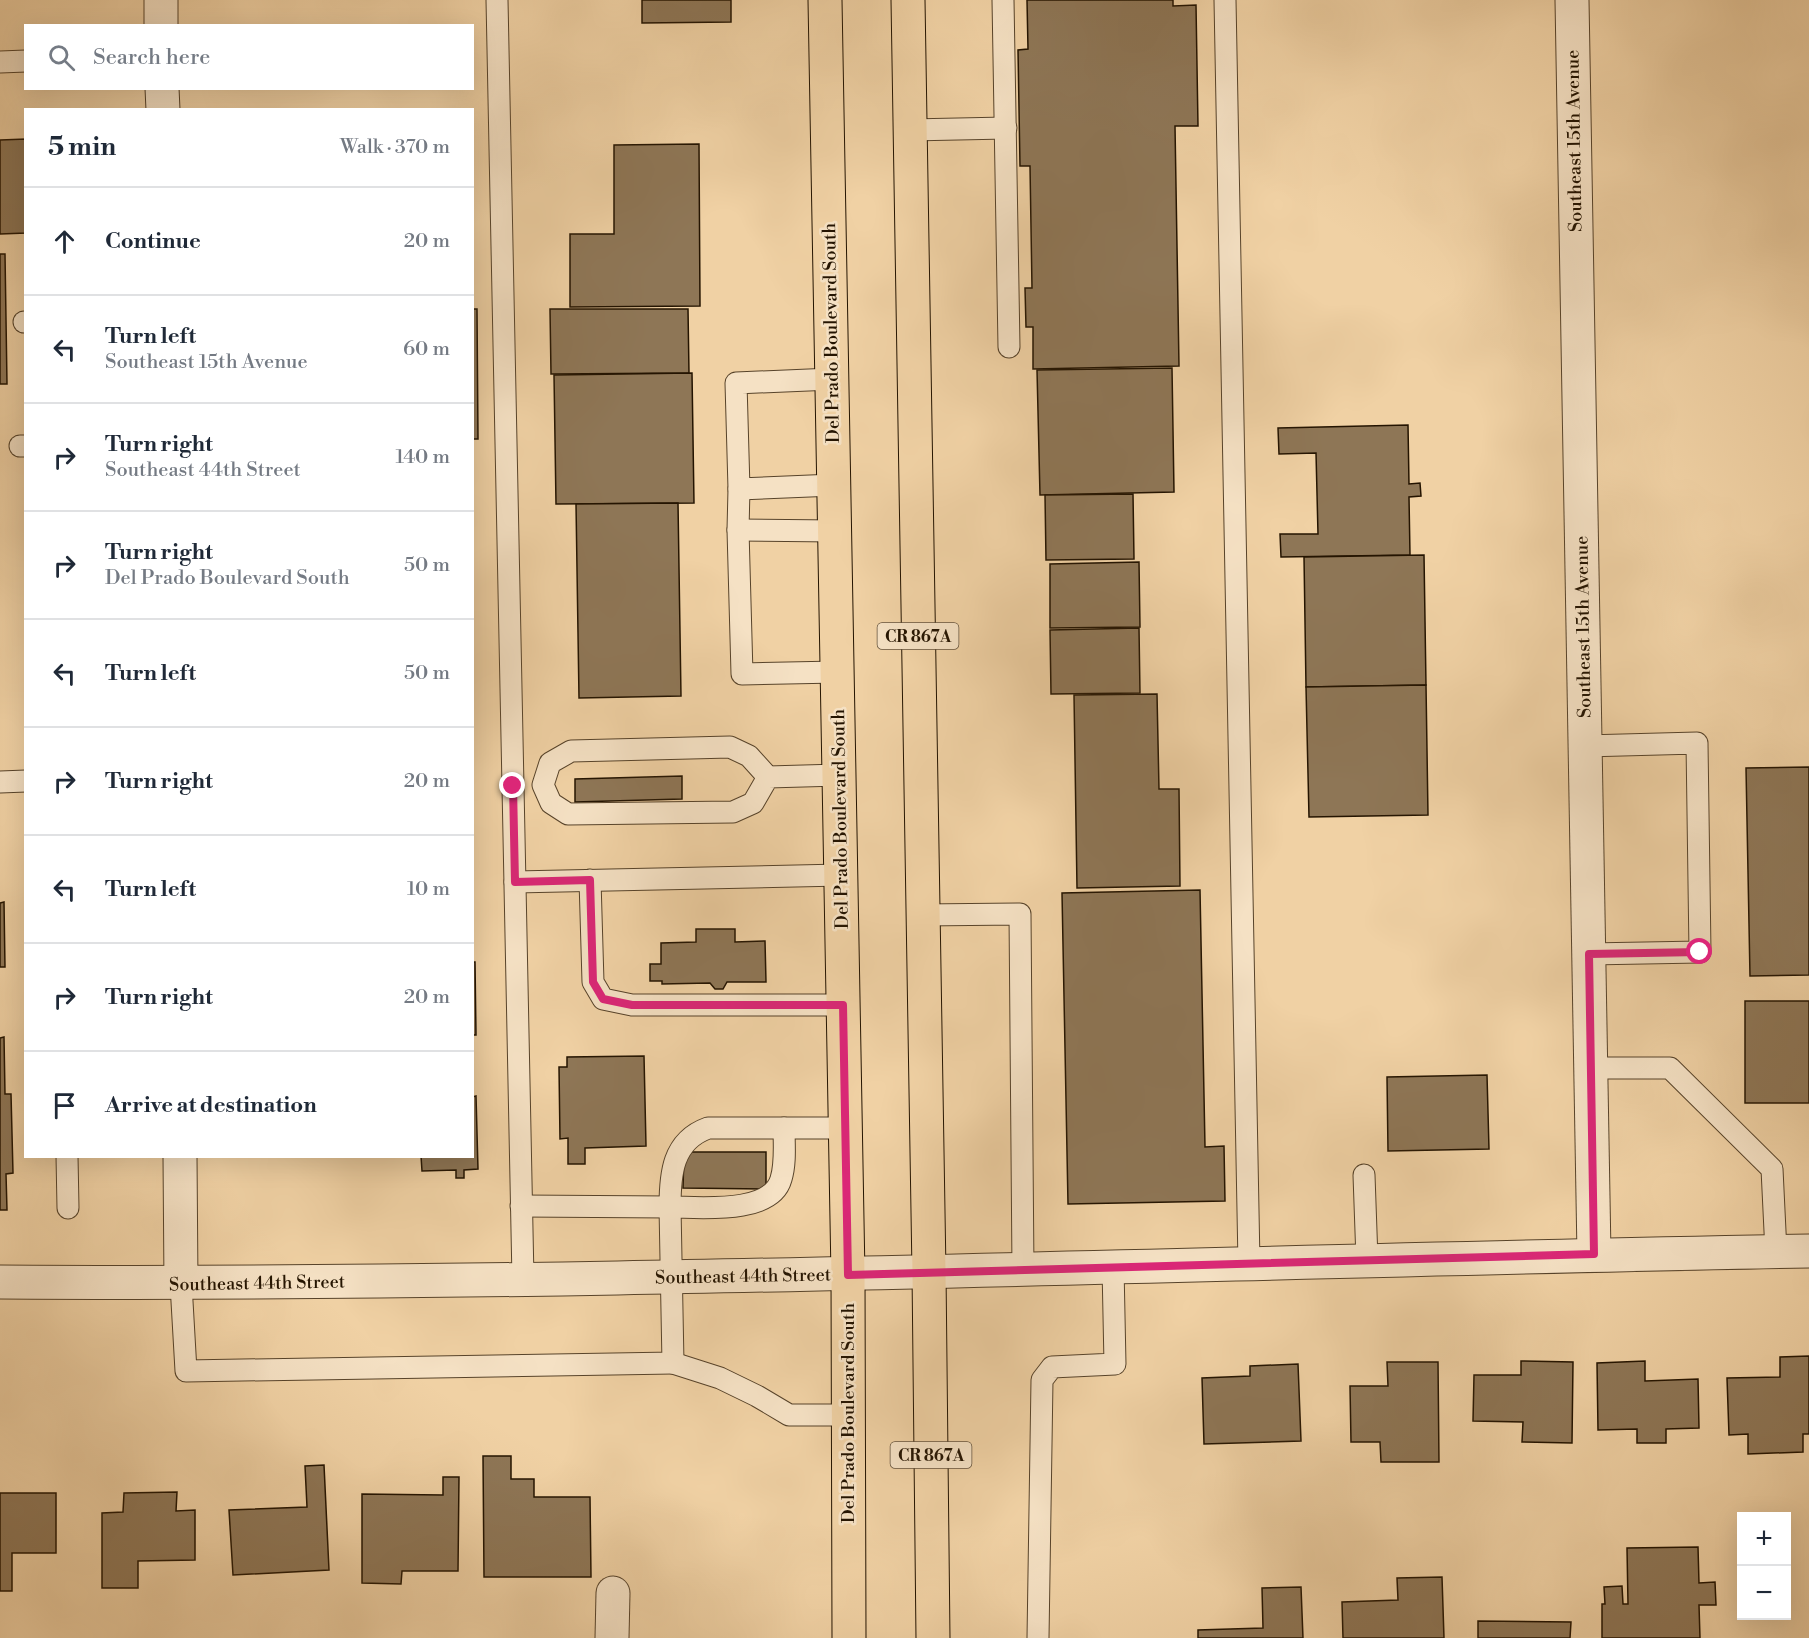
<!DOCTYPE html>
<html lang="en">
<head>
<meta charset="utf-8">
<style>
	:root { --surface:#fff; --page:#f2f2f3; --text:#1f2937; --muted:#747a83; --line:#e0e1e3 }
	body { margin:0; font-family:"Libre Bodoni",serif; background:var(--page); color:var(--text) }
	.controls { position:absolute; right:18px; bottom:18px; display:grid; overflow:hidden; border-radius:0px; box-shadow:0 6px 24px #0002 }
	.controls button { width:54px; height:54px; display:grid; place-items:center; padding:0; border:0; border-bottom:2px solid var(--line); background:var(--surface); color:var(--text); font:30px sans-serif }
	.stop { position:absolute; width:18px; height:18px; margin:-14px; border:4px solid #db2777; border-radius:50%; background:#fff }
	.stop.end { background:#db2777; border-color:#fff; box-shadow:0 2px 6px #0008 }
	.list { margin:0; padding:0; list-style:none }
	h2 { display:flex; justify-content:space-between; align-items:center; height:78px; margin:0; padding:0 24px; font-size:26px }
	h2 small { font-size:20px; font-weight:400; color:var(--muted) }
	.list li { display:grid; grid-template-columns:39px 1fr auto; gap:18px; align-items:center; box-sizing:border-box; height:108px; padding:0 24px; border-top:2px solid var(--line) }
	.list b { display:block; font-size:22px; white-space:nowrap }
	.list p { margin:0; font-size:20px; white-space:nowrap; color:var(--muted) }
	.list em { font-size:20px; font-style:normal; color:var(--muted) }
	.icon { flex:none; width:33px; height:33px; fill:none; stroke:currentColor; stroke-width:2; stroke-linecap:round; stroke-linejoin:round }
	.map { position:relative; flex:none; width:1809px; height:1638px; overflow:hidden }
	.search { position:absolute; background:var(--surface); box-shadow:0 6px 24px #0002; left:24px; top:24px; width:450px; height:66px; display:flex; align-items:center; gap:15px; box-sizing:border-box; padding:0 21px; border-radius:0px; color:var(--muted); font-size:22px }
	.panel { position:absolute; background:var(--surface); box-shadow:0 6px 24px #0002; left:24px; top:108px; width:450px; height:1050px; border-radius:0px }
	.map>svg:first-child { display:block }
	.building { fill:#8e7656; stroke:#241401; stroke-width:1.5 }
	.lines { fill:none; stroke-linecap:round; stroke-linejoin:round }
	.service-casing { stroke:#57432a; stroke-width:23 }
	.minor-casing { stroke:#57432a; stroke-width:35 }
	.primary-casing { stroke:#241401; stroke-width:35 }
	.service { stroke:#f5e1c4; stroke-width:21 }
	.minor { stroke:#f5e1c4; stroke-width:33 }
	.primary { stroke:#f0d1a4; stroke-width:33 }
	.route { stroke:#db2777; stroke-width:8 }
	.labels { text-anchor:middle; stroke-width:5; stroke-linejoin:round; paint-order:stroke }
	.shield { fill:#f5e1c4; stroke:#63523c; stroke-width:1.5 }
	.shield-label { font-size:16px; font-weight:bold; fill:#241401 }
	.street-label { font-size:18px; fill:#241401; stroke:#f5e1c4 }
</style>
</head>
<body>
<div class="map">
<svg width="1809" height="1638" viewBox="0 0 1809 1638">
	<rect width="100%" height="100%" fill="#f0d1a4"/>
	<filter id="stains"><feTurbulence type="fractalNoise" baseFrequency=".00333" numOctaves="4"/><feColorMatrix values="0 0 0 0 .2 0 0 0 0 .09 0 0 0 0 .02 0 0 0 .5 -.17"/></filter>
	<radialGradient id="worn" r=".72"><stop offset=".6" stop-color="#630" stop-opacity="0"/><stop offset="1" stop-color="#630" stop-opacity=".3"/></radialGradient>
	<g class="building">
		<path d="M642 0H731V22L642 23Z"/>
		<path d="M1027 0H1173V6L1196 5 1198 126H1175L1179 366 1033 369V327H1026L1025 288H1032L1030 166H1020L1018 50 1028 49Z"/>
		<path d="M26 139V233L0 234V140Z"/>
		<path d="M699 144 700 306 570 307V234H614V145Z"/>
		<path d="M0 254H5L7 384H0Z"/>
		<path d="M472 309H477L478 439H472Z"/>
		<path d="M550 309H688L689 373 551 374Z"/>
		<path d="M1172 368 1174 492 1040 495 1037 370Z"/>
		<path d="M692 373 694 503 556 504 554 375Z"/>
		<path d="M1408 425 1409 484 1420 483 1421 496 1409 497 1410 555 1281 557 1280 534H1318L1316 453 1279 454 1278 428Z"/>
		<path d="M1133 494 1134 559 1046 560 1045 495Z"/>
		<path d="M678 503 681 696 579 698 576 504Z"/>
		<path d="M1424 555 1426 685 1306 687 1304 557Z"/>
		<path d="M1139 562 1140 627 1050 628V564Z"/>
		<path d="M1139 628 1140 693 1051 694 1050 630Z"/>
		<path d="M1426 685 1428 815 1309 817 1306 687Z"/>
		<path d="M1157 694 1159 789H1179L1180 886 1077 888 1074 695Z"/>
		<path d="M1809 767V975L1750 976 1746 768Z"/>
		<path d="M682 776V799L575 802V779Z"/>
		<path d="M1200 890 1205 1147 1224 1146 1225 1201 1068 1204 1062 893Z"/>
		<path d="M4 902 5 967H0V903Z"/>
		<path d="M696 929H735V942L765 941 766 982H727L723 989H715L710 983 662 984V981H650V964H661V943L696 942Z"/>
		<path d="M472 962H475L476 1035H472Z"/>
		<rect x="1745" y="1001" width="64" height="102"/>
		<path d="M4 1037 5 1094H11L13 1173 6 1174 7 1210H0V1038Z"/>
		<path d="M644 1056 646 1146 585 1148V1164H568V1138L560 1139 559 1067H567V1057Z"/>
		<path d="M1487 1075 1489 1149 1388 1151 1387 1077Z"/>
		<path d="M476 1096 478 1169 464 1170V1178H456V1170L422 1171 421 1156H472V1097Z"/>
		<path d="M684 1152H766V1189L683 1188Z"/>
		<path d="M1809 1356V1434H1803V1452L1748 1454V1434L1729 1435 1727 1378 1780 1377V1357Z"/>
		<path d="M1521 1361 1573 1362 1572 1443 1522 1442 1523 1422 1473 1421 1474 1375H1521Z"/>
		<path d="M1645 1361V1381L1698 1379 1699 1428 1666 1429V1443H1637V1429L1598 1430 1597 1363Z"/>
		<path d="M1387 1362H1438L1439 1462H1381L1380 1442H1351L1350 1386H1388Z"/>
		<path d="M1298 1364 1301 1441 1204 1444 1202 1378 1250 1376V1366Z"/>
		<path d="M483 1456H511V1479H534V1497H590L591 1577H484Z"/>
		<path d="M324 1465 329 1570 233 1575 229 1510 307 1507 305 1466Z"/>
		<path d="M443 1477H459L458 1571H402L401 1584 362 1583V1494L443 1495Z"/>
		<path d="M177 1492 176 1511 195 1510V1560L138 1561V1588H102V1513L123 1512 124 1493Z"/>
		<path d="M0 1493H56V1553H12V1591H0Z"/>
		<path d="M1698 1547 1699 1583 1715 1582 1716 1605H1699L1700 1638H1602V1604H1605L1604 1587 1622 1586 1623 1604H1628L1627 1548Z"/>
		<path d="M1442 1577 1444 1638H1343L1342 1602 1398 1600 1397 1578Z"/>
		<path d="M1301 1587 1303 1638H1198V1630L1263 1628 1262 1588Z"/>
		<path d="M1478 1621 1571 1622 1570 1638H1478Z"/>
	</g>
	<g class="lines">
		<g class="service-casing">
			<g id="service">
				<path d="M497 0 523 1279"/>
				<path d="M1003 0 1009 347"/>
				<path d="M1225 0 1249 1263"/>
				<path d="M0 62 26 61"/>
				<path d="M910 130 1006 128"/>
				<path d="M24 322H26"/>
				<path d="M832 379 736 383 739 489 834 485"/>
				<path d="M20 446H26"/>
				<path d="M739 489 738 530 742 674 837 672"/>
				<path d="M738 530 835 531"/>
				<path d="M1585 746 1697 743 1700 952 1589 954"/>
				<path d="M768 777 753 803 733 812 568 814 551 803 543 785 550 763 571 751 730 747 749 756 768 777 839 775"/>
				<path d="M0 782 26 781"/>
				<path d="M590 880 593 982 603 999 632 1005H843"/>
				<path d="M515 882 841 875"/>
				<path d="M922 915 1020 914 1023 1270"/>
				<path d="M1591 1068H1670L1772 1169 1776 1252"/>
				<path d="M67 1156 68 1208"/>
				<path d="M1364 1175 1367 1260"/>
				<path d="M521 1206 670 1207C670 1175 672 1141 708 1128H784"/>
				<path d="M181 1284 186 1371 673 1363 670 1207C699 1207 771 1215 781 1179 786 1163 784 1144 784 1128H845"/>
				<path d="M673 1363 720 1378 757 1396 789 1415H848"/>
				<path d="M1038 1638 1042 1380 1052 1367 1115 1364 1113 1267"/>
			</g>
		</g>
		<g class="minor-casing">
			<g id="minor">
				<path d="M161 0V26"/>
				<path d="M1572 0 1594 1254"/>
				<path d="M162 88 163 110"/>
				<path d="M180 1156 181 1284"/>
				<path d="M0 1282C603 1286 1206 1262 1809 1251"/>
				<path d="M612 1638 613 1593"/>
			</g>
		</g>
		<g class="primary-casing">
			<g id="primary">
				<path d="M825 0 848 1275 849 1638"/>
				<path d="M908 0 929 1272 933 1638"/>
			</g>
		</g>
		<use href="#service" class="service"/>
		<use href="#minor" class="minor"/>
		<use href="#primary" class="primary"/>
	</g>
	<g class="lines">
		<path class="route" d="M513 786 515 882 590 880 593 982 603 999 632 1005H843L848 1275 1594 1254 1589 954 1700 952"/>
	</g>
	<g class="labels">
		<g class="shield">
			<rect x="877.5" y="623" width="81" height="26" rx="4.5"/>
			<rect x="890.5" y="1442" width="81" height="26" rx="4.5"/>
		</g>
		<g class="shield-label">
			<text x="918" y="642">CR 867A</text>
			<text x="931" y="1461">CR 867A</text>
		</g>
		<g class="street-label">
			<text transform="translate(1574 141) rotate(-91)" y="6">Southeast 15th Avenue</text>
			<text transform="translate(831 333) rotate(-91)" y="6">Del Prado Boulevard South</text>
			<text transform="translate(1583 627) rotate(-91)" y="6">Southeast 15th Avenue</text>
			<text transform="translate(840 819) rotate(-91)" y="6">Del Prado Boulevard South</text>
			<text transform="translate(743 1276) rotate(-1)" y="6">Southeast 44th Street</text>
			<text transform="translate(257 1283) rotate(-1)" y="6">Southeast 44th Street</text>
			<text transform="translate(848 1413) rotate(-90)" y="6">Del Prado Boulevard South</text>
		</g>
	</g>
	<rect width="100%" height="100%" filter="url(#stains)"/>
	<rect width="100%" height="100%" fill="url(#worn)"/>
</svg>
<div class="controls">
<button>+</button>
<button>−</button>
</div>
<div class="stop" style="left:1700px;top:952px"></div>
<div class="stop end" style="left:513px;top:786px"></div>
<div class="search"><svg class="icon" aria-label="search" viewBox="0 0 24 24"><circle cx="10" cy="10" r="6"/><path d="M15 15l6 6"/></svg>Search here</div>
<section class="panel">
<h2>5 min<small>Walk · 370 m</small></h2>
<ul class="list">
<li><svg class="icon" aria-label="ahead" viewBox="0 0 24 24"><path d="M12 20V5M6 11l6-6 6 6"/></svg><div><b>Continue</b></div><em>20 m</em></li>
<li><svg class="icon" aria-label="left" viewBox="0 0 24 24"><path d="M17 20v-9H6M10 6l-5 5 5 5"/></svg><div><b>Turn left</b><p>Southeast 15th Avenue</p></div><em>60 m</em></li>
<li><svg class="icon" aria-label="right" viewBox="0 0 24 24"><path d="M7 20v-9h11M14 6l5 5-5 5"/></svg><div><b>Turn right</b><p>Southeast 44th Street</p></div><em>140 m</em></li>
<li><svg class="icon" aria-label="right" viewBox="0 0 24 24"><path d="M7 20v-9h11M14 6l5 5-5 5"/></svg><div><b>Turn right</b><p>Del Prado Boulevard South</p></div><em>50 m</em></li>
<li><svg class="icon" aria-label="left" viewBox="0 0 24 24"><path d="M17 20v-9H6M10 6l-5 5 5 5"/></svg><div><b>Turn left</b></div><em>50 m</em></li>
<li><svg class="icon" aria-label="right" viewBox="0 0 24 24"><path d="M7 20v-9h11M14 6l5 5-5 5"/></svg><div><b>Turn right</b></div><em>20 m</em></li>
<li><svg class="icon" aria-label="left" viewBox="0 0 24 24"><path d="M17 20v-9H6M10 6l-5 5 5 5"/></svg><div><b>Turn left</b></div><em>10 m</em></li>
<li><svg class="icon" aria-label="right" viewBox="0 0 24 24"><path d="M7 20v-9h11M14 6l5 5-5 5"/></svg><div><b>Turn right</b></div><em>20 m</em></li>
<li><svg class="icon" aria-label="arrive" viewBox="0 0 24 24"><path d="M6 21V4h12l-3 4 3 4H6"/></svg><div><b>Arrive at destination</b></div></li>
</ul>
</section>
</div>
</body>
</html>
